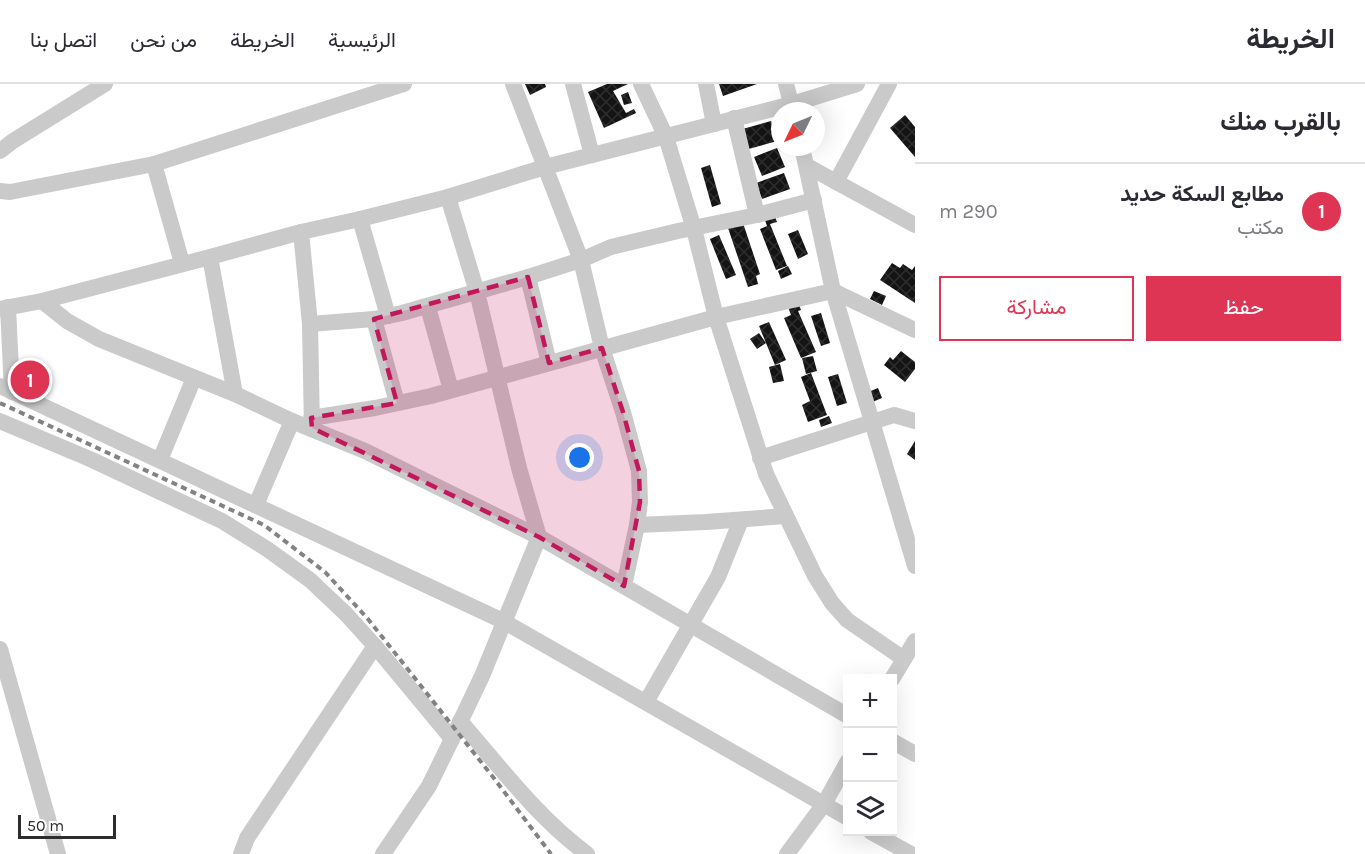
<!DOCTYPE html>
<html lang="ar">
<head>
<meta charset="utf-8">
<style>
	:root { --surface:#fff; --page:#f2f2f3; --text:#2b2b33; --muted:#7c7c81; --line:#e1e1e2; --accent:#de3554 }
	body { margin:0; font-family:Karla,Vazirmatn,sans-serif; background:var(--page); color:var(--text); direction:rtl }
	.controls { position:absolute; right:18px; bottom:18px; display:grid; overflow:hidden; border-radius:0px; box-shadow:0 6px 24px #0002 }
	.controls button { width:54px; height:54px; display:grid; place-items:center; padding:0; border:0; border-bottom:2px solid var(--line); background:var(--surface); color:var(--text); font:30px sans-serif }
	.compass { position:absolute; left:771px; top:18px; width:54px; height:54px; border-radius:50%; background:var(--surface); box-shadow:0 6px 24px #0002; rotate:227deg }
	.scale { position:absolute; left:18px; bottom:15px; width:98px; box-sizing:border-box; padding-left:6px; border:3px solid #2d2d2d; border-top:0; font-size:16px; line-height:21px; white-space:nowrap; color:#2d2d2d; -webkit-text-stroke:4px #fff; paint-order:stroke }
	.you { position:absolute; left:580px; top:374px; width:21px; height:21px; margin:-15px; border:4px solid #fff; border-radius:50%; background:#1a73e8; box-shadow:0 0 0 9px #1a73e833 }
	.badge { display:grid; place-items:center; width:39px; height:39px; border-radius:50%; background:var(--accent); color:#fff; font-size:20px; font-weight:700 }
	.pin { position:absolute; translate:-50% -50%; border:3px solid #fff; box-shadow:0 2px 6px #0006 }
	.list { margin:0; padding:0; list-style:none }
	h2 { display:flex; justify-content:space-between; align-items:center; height:78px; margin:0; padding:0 24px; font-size:26px }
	h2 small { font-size:20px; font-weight:400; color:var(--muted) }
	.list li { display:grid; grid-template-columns:39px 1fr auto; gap:18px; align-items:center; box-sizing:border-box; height:96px; padding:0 24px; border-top:2px solid var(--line) }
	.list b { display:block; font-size:22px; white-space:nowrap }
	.list p { margin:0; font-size:20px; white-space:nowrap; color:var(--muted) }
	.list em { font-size:20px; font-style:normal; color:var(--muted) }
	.actions { display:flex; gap:12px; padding:18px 24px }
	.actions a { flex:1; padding:14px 0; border:2px solid var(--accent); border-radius:0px; text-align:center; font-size:21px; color:var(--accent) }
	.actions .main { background:var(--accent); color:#fff }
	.icon { flex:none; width:33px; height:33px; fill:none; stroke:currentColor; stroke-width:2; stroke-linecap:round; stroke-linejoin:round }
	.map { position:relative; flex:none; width:915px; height:770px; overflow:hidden; direction:ltr }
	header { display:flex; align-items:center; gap:36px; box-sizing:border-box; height:84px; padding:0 30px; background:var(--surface); border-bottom:2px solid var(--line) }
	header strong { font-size:28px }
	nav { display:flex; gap:33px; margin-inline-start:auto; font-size:21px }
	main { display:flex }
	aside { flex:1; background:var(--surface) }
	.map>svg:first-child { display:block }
	.building { fill:url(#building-cross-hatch) }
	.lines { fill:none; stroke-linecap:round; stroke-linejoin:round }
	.minor { stroke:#cacaca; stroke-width:16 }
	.rail { stroke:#828282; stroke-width:4; stroke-dasharray:6 4.5; stroke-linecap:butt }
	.marked { fill:#c2185b; fill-opacity:0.2; stroke:#c2185b; stroke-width:4.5; stroke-dasharray:12 8; stroke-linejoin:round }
</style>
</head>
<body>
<header>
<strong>الخريطة</strong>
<nav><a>الرئيسية</a><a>الخريطة</a><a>من نحن</a><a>اتصل بنا</a></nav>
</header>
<main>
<aside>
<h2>بالقرب منك<small></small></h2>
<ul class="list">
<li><span class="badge">1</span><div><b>مطابع السكة حديد</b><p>مكتب</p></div><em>290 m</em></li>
</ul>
<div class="actions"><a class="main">حفظ</a><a>مشاركة</a></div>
</aside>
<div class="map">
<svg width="915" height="770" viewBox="0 0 915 770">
	<defs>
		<pattern id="building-cross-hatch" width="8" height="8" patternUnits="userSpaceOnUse" patternTransform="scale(1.5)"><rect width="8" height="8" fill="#141414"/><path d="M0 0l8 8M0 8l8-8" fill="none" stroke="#2e2e2e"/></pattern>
	</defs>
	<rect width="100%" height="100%" fill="#fff"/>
	<g class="building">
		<path d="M525 0H545L546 3 530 11Z"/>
		<path d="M607 0H628L613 7 626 29 634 25 636 29 604 44 588 8Z"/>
		<path d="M719 0H757L723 12Z"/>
		<path d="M628 8 632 19 624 21 621 11Z"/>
		<path d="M905 31 915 43V73L890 44Z"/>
		<path d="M771 37 777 57 745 66 739 46Z"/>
		<path d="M777 64 785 83 762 92 754 73Z"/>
		<path d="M710 81 721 120 712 123 701 84Z"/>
		<path d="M784 89 790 105 762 115 756 99Z"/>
		<path d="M774 130 777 138 770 140 787 182 776 186 760 145 767 142 764 133Z"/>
		<path d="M743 139 760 190 756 192 758 200 748 203 728 144Z"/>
		<path d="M798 146 808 170 798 175 788 150Z"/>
		<path d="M719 151 736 191 726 195 710 155Z"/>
		<path d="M892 179 900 184 903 180 912 186 915 182V219L880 196Z"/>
		<path d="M788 182 792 190 781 195 778 187Z"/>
		<path d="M874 207 886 212 882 221 870 215Z"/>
		<path d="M798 218 801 226 798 227 816 268 801 274 784 234 791 231 788 223Z"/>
		<path d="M821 229 830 259 821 262 811 232Z"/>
		<path d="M769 238 786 276 775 281 759 242Z"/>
		<path d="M759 249 766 259 757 265 750 255Z"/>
		<path d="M901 267 915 278V285L905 298 884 281 890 273 893 276Z"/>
		<path d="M813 272 817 287 806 290 802 274Z"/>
		<path d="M780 280 784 297 773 299 769 283Z"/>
		<path d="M811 289 827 331 808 338 802 321 810 317 801 293Z"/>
		<path d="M838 290 847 319 837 322 828 293Z"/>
		<path d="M878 304 882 314 870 319 866 309Z"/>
		<path d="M829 332 832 339 821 343 819 336Z"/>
		<path d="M915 357V376L907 370Z"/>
	</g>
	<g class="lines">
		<g class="minor">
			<path d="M513 0 581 176 602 264 623 328 639 387 640 418 637 441 624 502"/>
			<path d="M573 0 592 71"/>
			<path d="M641 0 666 53 694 145 716 233 766 390 815 492 832 519 847 536 904 575"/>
			<path d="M706 0 714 40"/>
			<path d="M786 0 793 27"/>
			<path d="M734 34 757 131"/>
			<path d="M802 63 833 207 915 482"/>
			<path d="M0 67 13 57 105 0"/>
			<path d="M154 80 182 179"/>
			<path d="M807 82 915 141"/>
			<path d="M836 98 889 0"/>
			<path d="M0 107 10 108 154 80 404 0"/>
			<path d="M360 135 388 232"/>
			<path d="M301 148 310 240 312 344"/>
			<path d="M210 173 235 310"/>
			<path d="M528 193 549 279"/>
			<path d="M42 217 67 237 99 255 235 310 292 337 365 367 539 453 848 632"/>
			<path d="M8 223 12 308"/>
			<path d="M428 223 451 306"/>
			<path d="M0 225 42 217 210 173 301 148 360 135 448 113 545 83 792 20 857 0"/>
			<path d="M374 235 397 319"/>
			<path d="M310 240 374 235 402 229 528 193 581 176 611 163 678 147 757 131 814 116"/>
			<path d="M0 302 503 537 848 734"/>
			<path d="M311 334 375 324 431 312 716 233 833 207 915 246"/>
			<path d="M0 337 90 375 222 437 267 465 310 496 346 530 375 562 452 655"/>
			<path d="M760 374 894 331 915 337"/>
			<path d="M160 376 194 294"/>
			<path d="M256 421 292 337"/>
			<path d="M637 441 706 438 786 432"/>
			<path d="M0 565 58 770"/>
			<path d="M892 595 915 557"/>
			<path d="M646 618 718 493 741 436"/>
			<path d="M460 637C501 684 537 733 587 770"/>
			<path d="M892 657 915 670"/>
			<path d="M871 748 911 770"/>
			<path d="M241 770 247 754 375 562"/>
			<path d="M383 770 429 702 452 655 482 592 539 453 519 384 477 208 448 113"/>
			<path d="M787 770 824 720 848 677"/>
		</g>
		<path class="rail" d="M0 319 264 441 325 488 368 535 493 693 551 770"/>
	</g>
	<path class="marked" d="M528 193 549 279 602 264 623 328 639 387 640 418 624 502 539 453 312 344 311 334 397 319 374 235Z"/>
</svg>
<div class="controls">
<button>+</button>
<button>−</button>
<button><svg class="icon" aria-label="layers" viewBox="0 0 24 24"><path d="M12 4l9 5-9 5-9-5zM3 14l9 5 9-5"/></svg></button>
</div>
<svg class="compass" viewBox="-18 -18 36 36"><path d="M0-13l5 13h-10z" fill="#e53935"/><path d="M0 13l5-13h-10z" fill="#7c7c81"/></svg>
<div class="scale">50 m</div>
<div class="you"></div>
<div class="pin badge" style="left:30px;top:296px">1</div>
</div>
</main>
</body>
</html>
